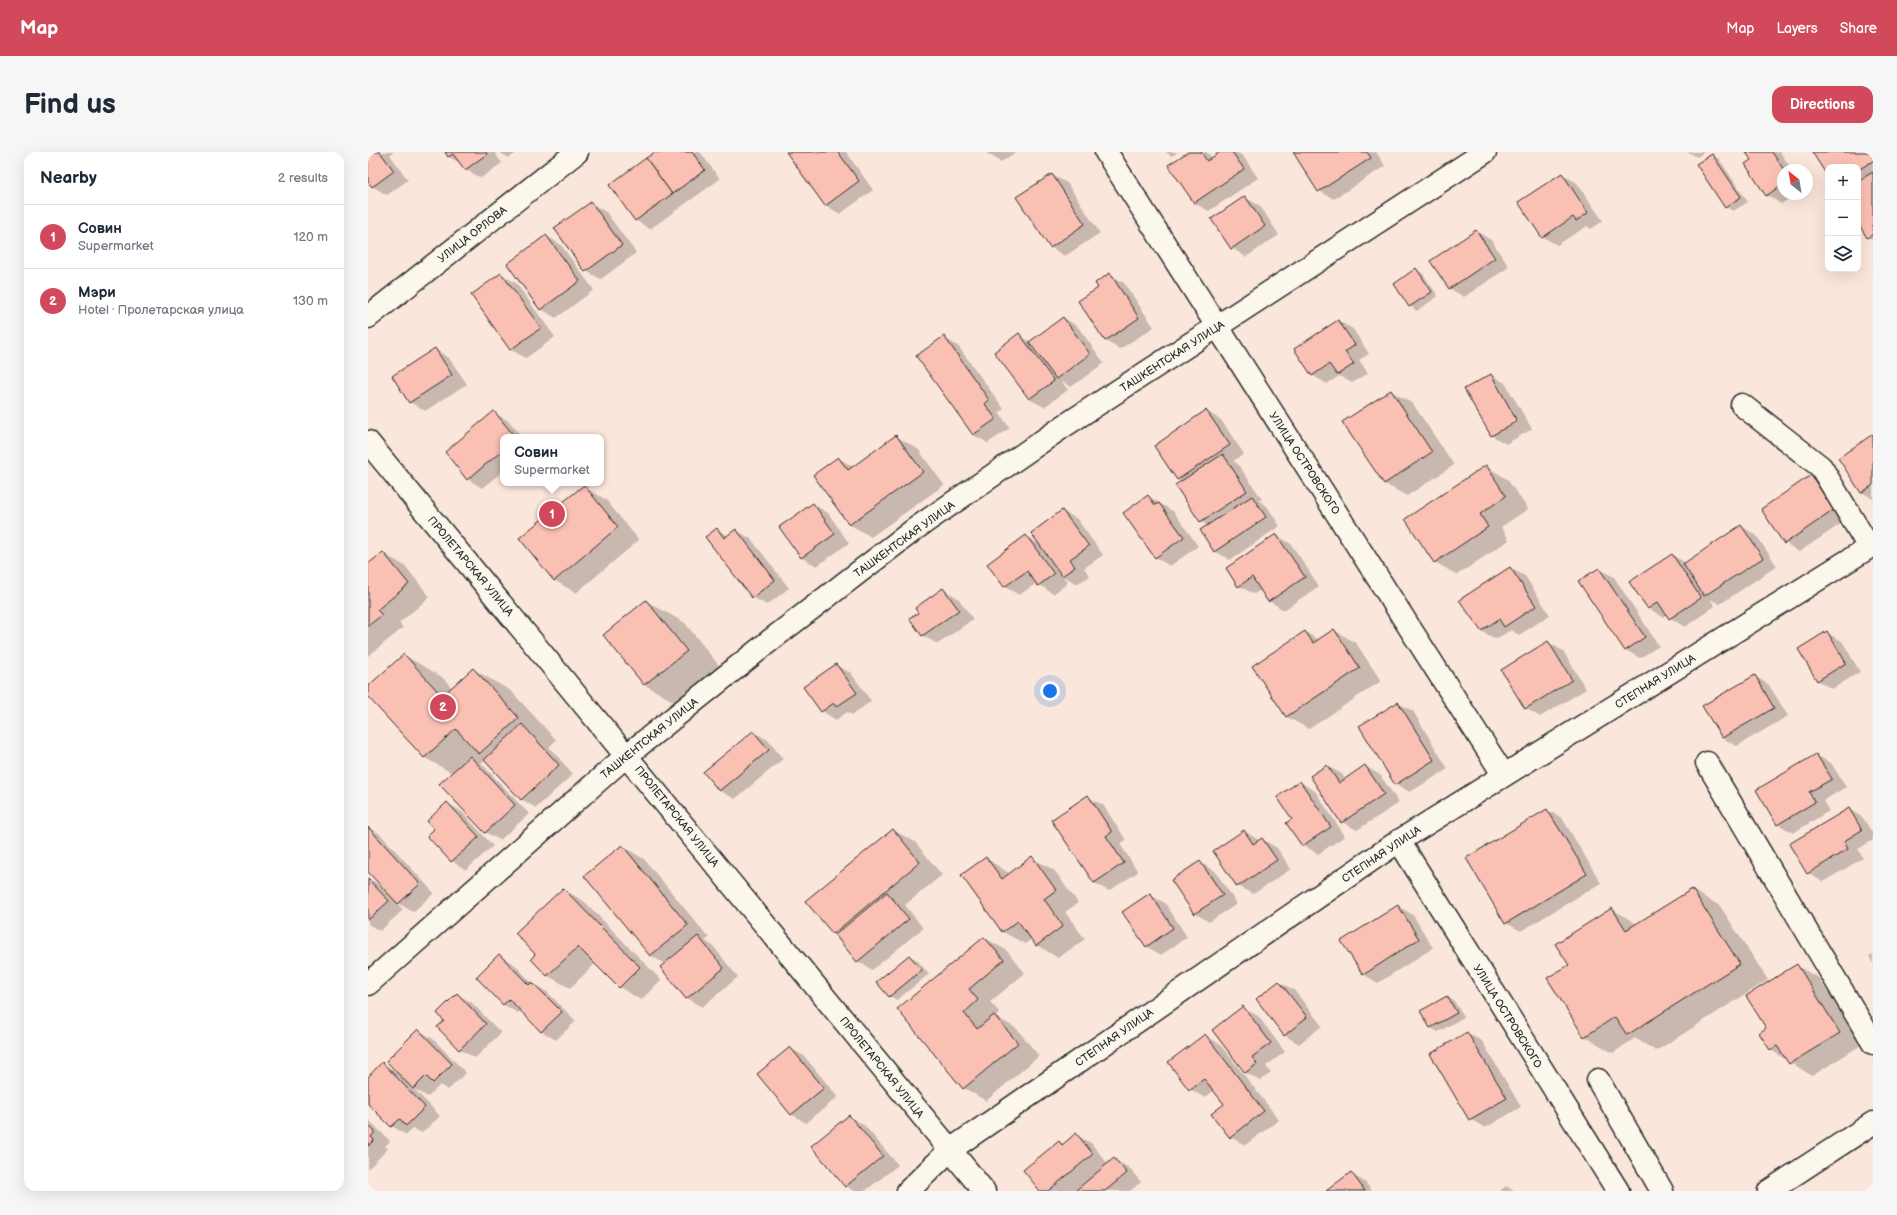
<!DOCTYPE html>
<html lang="en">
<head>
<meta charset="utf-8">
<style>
	:root { --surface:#fff; --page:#f6f6f7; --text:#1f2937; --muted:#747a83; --line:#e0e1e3; --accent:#d1495b }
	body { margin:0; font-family:"Balsamiq Sans",sans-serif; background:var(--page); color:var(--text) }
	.controls { position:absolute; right:12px; top:12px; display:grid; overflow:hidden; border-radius:8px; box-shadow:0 4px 16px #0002 }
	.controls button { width:36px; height:36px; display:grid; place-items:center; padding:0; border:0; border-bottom:1px solid var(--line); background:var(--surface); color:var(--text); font:20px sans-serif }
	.compass { position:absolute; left:1409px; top:12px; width:36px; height:36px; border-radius:50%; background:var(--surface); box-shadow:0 4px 16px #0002; rotate:329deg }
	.you { position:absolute; left:682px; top:539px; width:14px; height:14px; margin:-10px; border:3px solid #fff; border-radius:50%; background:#1a73e8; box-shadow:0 0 0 6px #1a73e833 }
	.badge { display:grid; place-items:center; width:26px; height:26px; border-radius:50%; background:var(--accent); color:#fff; font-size:13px; font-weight:700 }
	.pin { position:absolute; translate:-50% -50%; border:2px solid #fff; box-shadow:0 1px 4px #0006 }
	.popup { position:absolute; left:132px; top:282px; width:104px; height:52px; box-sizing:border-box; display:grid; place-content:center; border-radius:8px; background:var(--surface); filter:drop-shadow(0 1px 3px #0005); font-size:13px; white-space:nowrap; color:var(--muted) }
	.popup b { font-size:15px; color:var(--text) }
	.popup::after { content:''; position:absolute; left:50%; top:100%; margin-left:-8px; border:8px solid transparent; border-top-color:var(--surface) }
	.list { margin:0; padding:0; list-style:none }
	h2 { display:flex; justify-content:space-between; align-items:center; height:52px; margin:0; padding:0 16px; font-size:17px }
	h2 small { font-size:13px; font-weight:400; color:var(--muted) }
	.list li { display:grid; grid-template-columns:26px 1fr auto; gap:12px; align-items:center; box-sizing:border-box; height:64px; padding:0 16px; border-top:1px solid var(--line) }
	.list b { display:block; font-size:15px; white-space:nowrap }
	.list p { margin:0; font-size:13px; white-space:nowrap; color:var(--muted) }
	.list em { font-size:13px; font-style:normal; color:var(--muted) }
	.icon { flex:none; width:22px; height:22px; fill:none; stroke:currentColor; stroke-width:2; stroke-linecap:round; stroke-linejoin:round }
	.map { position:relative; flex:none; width:1505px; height:1039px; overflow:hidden; border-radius:12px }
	header { display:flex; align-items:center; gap:24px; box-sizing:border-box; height:56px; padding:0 20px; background:var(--accent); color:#fff }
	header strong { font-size:19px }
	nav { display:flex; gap:22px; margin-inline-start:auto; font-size:14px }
	.intro { display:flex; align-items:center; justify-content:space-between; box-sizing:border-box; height:96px; padding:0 24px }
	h1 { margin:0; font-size:28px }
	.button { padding:10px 18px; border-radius:12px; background:var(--accent); color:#fff; font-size:14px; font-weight:700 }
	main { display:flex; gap:24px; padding:0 24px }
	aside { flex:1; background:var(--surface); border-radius:12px; box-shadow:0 4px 16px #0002 }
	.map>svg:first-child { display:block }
	.shadow { fill:#0003 }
	.building { fill:#fbc0b4; stroke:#2b2b2b }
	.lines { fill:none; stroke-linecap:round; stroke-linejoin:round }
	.minor-casing { stroke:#2b2b2b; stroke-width:25 }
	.major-casing { stroke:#2b2b2b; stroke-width:25 }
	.minor { stroke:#fbf7ec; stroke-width:22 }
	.major { stroke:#fbf7ec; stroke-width:22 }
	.labels { text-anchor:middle; stroke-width:3.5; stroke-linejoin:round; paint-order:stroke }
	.street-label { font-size:11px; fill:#2b2b2b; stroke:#fbf7ec }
</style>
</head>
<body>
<header>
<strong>Map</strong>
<nav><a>Map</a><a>Layers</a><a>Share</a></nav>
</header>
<div class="intro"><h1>Find us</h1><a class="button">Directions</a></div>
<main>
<aside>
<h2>Nearby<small>2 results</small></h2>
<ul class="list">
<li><span class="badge">1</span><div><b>Совин</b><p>Supermarket</p></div><em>120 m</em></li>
<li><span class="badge">2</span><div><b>Мэри</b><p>Hotel · Пролетарская улица</p></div><em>130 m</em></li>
</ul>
</aside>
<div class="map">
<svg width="1505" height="1039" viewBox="0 0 1505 1039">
	<rect width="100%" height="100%" fill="#fbe6db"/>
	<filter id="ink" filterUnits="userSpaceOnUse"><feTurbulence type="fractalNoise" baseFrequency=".025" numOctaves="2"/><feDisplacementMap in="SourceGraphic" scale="8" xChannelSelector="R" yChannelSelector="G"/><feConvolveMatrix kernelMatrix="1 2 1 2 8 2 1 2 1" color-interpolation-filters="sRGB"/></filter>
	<g filter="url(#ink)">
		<g class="shadow">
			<path d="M0 0H26L22 3 40 28 19 43 4 34 0 28Z"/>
			<path d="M78 0H126L134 11 113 26 98 18 94 12 81 5Z"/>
			<path d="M131 0H150L141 6Z"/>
			<path d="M289 0H332L352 27 282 77 267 68Z"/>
			<path d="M419 0H478L505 38 472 62 457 53Z"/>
			<path d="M617 0H648L633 10Z"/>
			<path d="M797 0H810L804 4Z"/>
			<path d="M821 0H838L845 6 854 0H868L875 4 890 26 841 59 826 51Z"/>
			<path d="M926 0H1008L1017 14 966 47 951 39Z"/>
			<path d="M1320 0H1336L1329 5Z"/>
			<path d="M1379 0H1412L1424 18H1415V42H1428L1413 52 1399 43 1384 8Z"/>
			<path d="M1446 0H1505V88L1500 85 1490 69V15H1460V24Z"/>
			<path d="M1344 3 1351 7 1380 50 1365 59 1358 55Z"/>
			<path d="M1194 22 1209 31 1235 69 1223 77 1219 74 1189 93 1175 85Z"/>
			<path d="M684 23 699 31 732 81 697 104 682 95Z"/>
			<path d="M878 46 892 54 911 83 878 105 864 96Z"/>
			<path d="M223 51 238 60 268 101 233 127 218 119Z"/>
			<path d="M1108 79 1123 88 1141 115 1096 145 1081 136Z"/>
			<path d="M179 84 193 93 226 138 188 166 173 157Z"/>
			<path d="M1048 117 1055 122 1070 144 1049 159 1042 154 1027 132Z"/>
			<path d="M133 122 148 131 187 185 158 206 143 198 104 143Z"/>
			<path d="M742 122 756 131 786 175 752 197 737 189 731 136Z"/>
			<path d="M696 166 710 175 736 211 703 235 693 229 700 238 676 255 661 247 651 183 663 190Z"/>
			<path d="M970 169 985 177 1001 202 991 208 1000 221 984 231 971 224 959 232 944 223Z"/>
			<path d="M576 186 590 194 636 257 631 261 642 276 620 291 605 283Z"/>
			<path d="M67 197 81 206 99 232 57 259 42 250 25 224Z"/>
			<path d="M1123 223 1137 231 1164 277 1138 292 1123 283Z"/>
			<path d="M1023 239 1045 252 1086 313 1039 344 1017 332 976 271Z"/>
			<path d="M838 259 853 268 876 302 865 309 869 311 894 347 891 349 899 354 912 374 862 408 847 399 840 374 833 369 814 330 810 328 787 294Z"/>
			<path d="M126 261 141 269 154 285H135V319L114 336 100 327Z"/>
			<path d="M1505 283V347L1494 340 1471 306Z"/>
			<path d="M528 284 550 297 576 333 503 385 481 372 471 306 485 315Z"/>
			<path d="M1118 314 1139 327 1160 357 1133 375 1141 388 1089 423 1067 410Z"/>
			<path d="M1443 324 1458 333 1480 367 1431 400 1417 391Z"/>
			<path d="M216 335 237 347 271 388 208 441 186 428Z"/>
			<path d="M780 344 806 360 830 394 802 414 787 405Z"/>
			<path d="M445 352 460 361 481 391 449 414 434 406 412 376Z"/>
			<path d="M694 359 709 367 735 403 716 416 722 424 709 432 695 424 700 431 685 442 669 431 651 443 636 434 659 385 673 393Z"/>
			<path d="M1373 374 1388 383 1409 414 1352 452 1342 447 1347 454 1317 475 1302 466 1299 462 1295 465 1280 456 1304 403 1318 411Z"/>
			<path d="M349 377 360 384 368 378 383 387 421 436 399 453 384 445Z"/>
			<path d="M909 383 923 392 951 434 916 458 901 449 893 438 886 442 871 434Z"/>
			<path d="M15 401 37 414 62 445 31 471 35 476 0 504V414Z"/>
			<path d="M1142 416 1157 424 1182 463 1151 483 1143 478 1128 487 1113 479Z"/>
			<path d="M1231 417 1246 425 1291 494 1272 506 1257 498Z"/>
			<path d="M575 437 590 446 605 467 570 492 555 484 543 466 551 461Z"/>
			<path d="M278 449 317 471 357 521 315 555 277 533 237 483Z"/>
			<path d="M966 478 988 491 1013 529 941 577 919 565 886 515 937 480 951 488Z"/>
			<path d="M1459 481 1474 489 1492 520 1464 537 1449 528Z"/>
			<path d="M1180 490 1195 499 1218 537 1172 565 1158 556Z"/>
			<path d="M36 503 74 525 84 536 105 517 143 539 188 588 181 595 205 622 168 656 153 647 117 608 113 611 161 662 132 688 117 680 84 621 57 606 0 544V536Z"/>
			<path d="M468 513 483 521 503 549 484 563 479 560 468 568 454 559Z"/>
			<path d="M1387 524 1401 533 1420 564 1369 594 1354 586Z"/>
			<path d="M1030 551 1045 559 1080 617 1042 640 1027 632Z"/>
			<path d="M385 580 400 588 415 607 367 647 352 639 337 620Z"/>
			<path d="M1448 603 1463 611 1478 635 1455 649 1461 659 1425 681 1410 672Z"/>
			<path d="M959 614 974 622 977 628 997 614 1012 623 1031 651 989 678 974 670Z"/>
			<path d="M932 630 947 639 977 684 950 702 935 693 920 671 925 667Z"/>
			<path d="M720 645 735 653 758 688 752 692 770 720 741 739 726 731Z"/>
			<path d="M79 651 94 660 125 694 98 718 84 709 60 684 68 677Z"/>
			<path d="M1481 657 1495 666 1505 682V688L1490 697 1495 706 1455 730 1440 721Z"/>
			<path d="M1179 658 1194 666 1233 731 1153 779 1138 771Z"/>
			<path d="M0 675 12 682 66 741 45 760 28 750 35 758 12 779 0 772V726L13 734 0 718Z"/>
			<path d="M525 678 547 690 574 723 537 753 555 776 504 818 490 809 465 782Z"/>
			<path d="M876 679 892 689 894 687 909 696 923 717 885 742 870 734Z"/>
			<path d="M254 694 276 707 341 786 337 789 345 794 370 825 334 855 319 846 297 812 282 803Z"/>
			<path d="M618 706 642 722 664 706 686 718 710 751 697 760 717 787 690 806 669 793 664 787 657 792 635 780 595 723Z"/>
			<path d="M832 711 847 719 869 752 841 770 827 761Z"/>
			<path d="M195 737 217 750 293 828 273 848 251 835 228 811 202 836 180 824 164 807 169 802Z"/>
			<path d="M1324 738 1352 754 1400 828 1288 899 1267 886 1245 901 1216 884 1202 813 1244 757 1269 772Z"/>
			<path d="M782 743 797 751 819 785 793 803 778 794Z"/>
			<path d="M1030 754 1045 763 1065 796 1010 831 995 822Z"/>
			<path d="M617 786 638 798 657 821 622 850 632 861 628 865 648 876 671 904 618 949 596 936 530 857Z"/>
			<path d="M1505 802V812L1501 804Z"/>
			<path d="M131 803 146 812 165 832 179 840 208 869 188 888 173 879 153 858 150 861 136 853 109 825Z"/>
			<path d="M542 804 549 808 561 822 529 848 522 844Z"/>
			<path d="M1429 814 1451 826 1493 893 1444 924 1403 898 1393 881 1400 877Z"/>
			<path d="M911 830 926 838 954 874 931 892 916 883Z"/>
			<path d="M89 842 104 851 133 881 107 906 92 897 71 875 78 869Z"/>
			<path d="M1079 845 1086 849 1096 865 1070 880 1063 876 1053 860Z"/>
			<path d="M875 856 890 864 917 900 898 914 903 921 892 929 877 920Z"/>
			<path d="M51 878 65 887 98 921 80 938 72 933 60 945 46 937 72 964 54 981 45 977 38 983 24 974 0 950V926L15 912 28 920Z"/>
			<path d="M1099 881 1114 889 1153 955 1117 976 1102 967Z"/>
			<path d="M837 883 852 892 911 968 877 993 862 985 857 953 846 938 837 946 822 937Z"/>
			<path d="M422 896 436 904 470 945 438 971 423 962Z"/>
			<path d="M481 964 496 973 530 1013 497 1039H486L478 1034Z"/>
			<path d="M0 967 22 989 17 994 20 997 0 1017Z"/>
			<path d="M708 983 723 991 740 1012 746 1007 761 1016 773 1030 762 1039H708L707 1037 705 1039H673L691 990 696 992Z"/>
			<path d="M983 1022 997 1030 1004 1039H960Z"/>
			<path d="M1138 1034 1146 1039H1132Z"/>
		</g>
		<g class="building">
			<path d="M0 0H12L26 19 4 35 0 30Z"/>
			<path d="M77 0H118L119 2 97 18 85 2 80 5Z"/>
			<path d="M287 0H324L337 18 304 42 278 6Z"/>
			<path d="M418 0H470L491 29 457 54Z"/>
			<path d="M820 0H833L839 9 852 0H864L876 17 826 51 800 13Z"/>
			<path d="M925 0H999L1003 6 950 40Z"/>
			<path d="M1378 0H1404L1416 18 1415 32 1398 44 1377 12 1383 8Z"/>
			<path d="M1444 0H1505V9L1490 18V15H1460V25Z"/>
			<path d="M1344 2 1373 45 1357 56 1328 12Z"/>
			<path d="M278 6 304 42 267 69 241 33Z"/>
			<path d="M1505 20V82L1499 86 1490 71V29Z"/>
			<path d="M1194 21 1220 61 1208 69 1205 65 1174 86 1150 50Z"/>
			<path d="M684 22 717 72 682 96 648 45Z"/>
			<path d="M877 44 897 74 863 97 843 67Z"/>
			<path d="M223 50 254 93 217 120 186 76Z"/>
			<path d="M1108 78 1127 106 1081 137 1062 109Z"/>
			<path d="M178 83 212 129 172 158 139 112Z"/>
			<path d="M1048 116 1064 140 1041 155 1026 132Z"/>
			<path d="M133 121 173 176 142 198 103 143Z"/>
			<path d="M742 121 771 166 737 189 710 149 730 136 727 131Z"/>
			<path d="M695 165 722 202 688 227 661 190Z"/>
			<path d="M970 168 987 193 977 200 986 212 969 223 961 212 944 224 926 197Z"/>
			<path d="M651 181 686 229 661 247 626 200Z"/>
			<path d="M576 184 621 248 617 252 628 267 605 283 548 204Z"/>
			<path d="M67 196 84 223 41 251 24 224Z"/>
			<path d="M1123 222 1149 269 1123 284 1096 237Z"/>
			<path d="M1023 238 1064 300 1016 332 974 270Z"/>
			<path d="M838 258 862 293 809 328 786 294Z"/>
			<path d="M126 259 147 285H135V298L99 328 77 300Z"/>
			<path d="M1505 282V333L1493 341 1470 306Z"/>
			<path d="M528 283 555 320 481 373 445 323 470 305 480 318Z"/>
			<path d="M855 302 879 339 832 370 807 333Z"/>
			<path d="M1118 313 1138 344 1112 362 1120 375 1066 411 1037 367Z"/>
			<path d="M1443 323 1466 358 1416 392 1393 357Z"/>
			<path d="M216 333 250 375 186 429 151 386Z"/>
			<path d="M780 343 787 353 791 351 816 385 787 406 755 361Z"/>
			<path d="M884 344 898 365 846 400 832 378Z"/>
			<path d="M445 351 467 382 433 406 411 375Z"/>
			<path d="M694 358 721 394 702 407 707 415 694 424 663 381Z"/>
			<path d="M1373 373 1395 406 1336 444 1315 412Z"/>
			<path d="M349 376 356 386 368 377 407 428 384 446 337 385Z"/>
			<path d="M908 382 937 425 900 450 884 425 870 435 858 416Z"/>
			<path d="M658 383 686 422 670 434 659 419 636 435 619 412Z"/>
			<path d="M15 400 41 432 9 458 14 463 0 474V412Z"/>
			<path d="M1304 402 1333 446 1301 467 1290 450 1280 457 1261 430Z"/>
			<path d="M1142 415 1168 454 1136 475 1131 467 1113 479 1091 448Z"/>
			<path d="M1231 416 1277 485 1257 499 1210 429Z"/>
			<path d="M575 436 591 458 554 484 541 466 550 461 547 456Z"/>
			<path d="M278 448 319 499 276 533 235 483Z"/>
			<path d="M966 477 992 516 918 565 884 514 937 479 945 491Z"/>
			<path d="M1459 479 1478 511 1449 529 1430 497Z"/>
			<path d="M1180 489 1204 528 1157 557 1133 518Z"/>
			<path d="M36 502 74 544 105 516 151 566 111 602 88 577 56 606 0 545V534Z"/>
			<path d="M468 512 489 541 468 555 466 551 453 560 435 535Z"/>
			<path d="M1387 523 1406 556 1354 586 1334 554Z"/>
			<path d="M1030 550 1066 608 1027 633 991 574Z"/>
			<path d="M154 572 191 613 153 648 116 608Z"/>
			<path d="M385 579 401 598 351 639 335 620Z"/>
			<path d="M1448 602 1464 627 1441 640 1447 650 1409 673 1388 638Z"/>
			<path d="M102 604 147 653 117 681 71 632Z"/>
			<path d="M959 613 971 631 997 613 1016 642 973 671 942 624Z"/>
			<path d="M932 629 963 675 934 694 918 671 924 667 909 645Z"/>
			<path d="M720 643 744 680 738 684 756 711 726 731 683 668Z"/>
			<path d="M79 650 111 685 83 710 59 684 66 677 59 669Z"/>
			<path d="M1481 656 1494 678 1476 689 1480 697 1439 722 1421 692Z"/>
			<path d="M1179 657 1219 722 1137 772 1098 706Z"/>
			<path d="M0 675 52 732 30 752 0 720Z"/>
			<path d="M525 677 552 710 465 782 437 749Z"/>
			<path d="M876 678 885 692 894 686 909 708 869 735 845 699Z"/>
			<path d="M254 693 320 773 282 804 216 724Z"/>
			<path d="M664 704 688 738 676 747 695 774 668 794 650 769 634 780 593 723 618 705 634 727Z"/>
			<path d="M832 709 855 743 826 762 803 728Z"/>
			<path d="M0 727 21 749 0 768Z"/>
			<path d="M195 736 272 815 251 836 210 795 179 824 163 807 167 802 147 781Z"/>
			<path d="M1324 737 1372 812 1259 883 1247 865 1216 885 1179 826 1201 813 1187 792 1244 756 1258 778Z"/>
			<path d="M519 740 541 767 489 810 467 783Z"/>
			<path d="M782 741 805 776 778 795 754 760Z"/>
			<path d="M1030 753 1051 787 995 823 973 789Z"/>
			<path d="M330 784 356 816 318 847 292 815Z"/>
			<path d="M616 785 636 808 601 837 610 848 596 861 609 877 626 863 650 891 595 937 529 857Z"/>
			<path d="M131 802 161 833 164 830 194 860 173 880 141 847 135 853 108 825Z"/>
			<path d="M541 803 554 818 521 845 508 830Z"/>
			<path d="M1429 812 1472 881 1421 912 1409 894 1402 898 1391 881 1398 876 1378 844Z"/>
			<path d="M911 829 939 865 916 884 888 847Z"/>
			<path d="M89 841 118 872 91 898 69 875 76 869 69 861Z"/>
			<path d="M1079 844 1089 861 1062 876 1052 859Z"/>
			<path d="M875 854 903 891 884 905 889 912 877 921 844 878Z"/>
			<path d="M50 877 84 912 65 931 58 924 45 937 18 909Z"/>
			<path d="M1099 880 1139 946 1101 968 1062 902Z"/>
			<path d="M837 882 896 959 862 986 843 962 856 952 836 927 821 938 800 910Z"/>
			<path d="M422 895 456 936 423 963 389 922Z"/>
			<path d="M14 910 57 955 38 974 32 967 23 975 0 952V925Z"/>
			<path d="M481 963 515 1004 477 1035 443 994Z"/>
			<path d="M0 973 7 980 3 985 6 988 0 994Z"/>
			<path d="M708 981 725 1002 680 1039H672L655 1018 691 989 694 993Z"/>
			<path d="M746 1006 759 1021 737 1039H707Z"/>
			<path d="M983 1020 997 1039H958Z"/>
		</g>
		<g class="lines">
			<g class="minor-casing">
				<g id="minor">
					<path d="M738 0 1135 622"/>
					<path d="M0 165 209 0"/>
					<path d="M1374 253 1453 315 1501 395"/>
					<path d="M1339 611 1505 891"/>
					<path d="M1031 689 1250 1039"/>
					<path d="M0 832 258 604 404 487 547 377 696 274 1117 0"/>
					<path d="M1230 928 1294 1039"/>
					<path d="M540 1039 582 998 1031 689 1505 393"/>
					<path d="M1401 1039 1505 971"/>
				</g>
			</g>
			<g class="major-casing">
				<path id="major" d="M0 290 616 1039"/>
			</g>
			<use href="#minor" class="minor"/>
			<use href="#major" class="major"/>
		</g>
	</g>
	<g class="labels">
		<g class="street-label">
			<text transform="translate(104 82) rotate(-38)" y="4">УЛИЦА ОРЛОВА</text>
			<text transform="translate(804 204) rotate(-33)" y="4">ТАШКЕНТСКАЯ УЛИЦА</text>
			<text transform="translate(937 311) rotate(57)" y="4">УЛИЦА ОСТРОВСКОГО</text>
			<text transform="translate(536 387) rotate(-36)" y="4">ТАШКЕНТСКАЯ УЛИЦА</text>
			<text transform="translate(103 414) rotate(50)" y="4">ПРОЛЕТАРСКАЯ УЛИЦА</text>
			<text transform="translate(1287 529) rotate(-32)" y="4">СТЕПНАЯ УЛИЦА</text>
			<text transform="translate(281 586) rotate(-39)" y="4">ТАШКЕНТСКАЯ УЛИЦА</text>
			<text transform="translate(309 664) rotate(51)" y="4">ПРОЛЕТАРСКАЯ УЛИЦА</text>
			<text transform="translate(1013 702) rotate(-34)" y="4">СТЕПНАЯ УЛИЦА</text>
			<text transform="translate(1140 864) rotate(58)" y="4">УЛИЦА ОСТРОВСКОГО</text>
			<text transform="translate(746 885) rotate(-35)" y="4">СТЕПНАЯ УЛИЦА</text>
			<text transform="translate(514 915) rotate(51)" y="4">ПРОЛЕТАРСКАЯ УЛИЦА</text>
		</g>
	</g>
</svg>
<div class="controls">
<button>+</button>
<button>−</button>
<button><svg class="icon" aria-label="layers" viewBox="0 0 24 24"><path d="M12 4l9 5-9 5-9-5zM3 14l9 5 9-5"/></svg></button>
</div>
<svg class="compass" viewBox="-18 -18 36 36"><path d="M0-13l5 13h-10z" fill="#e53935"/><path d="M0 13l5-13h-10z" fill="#747a83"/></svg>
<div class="you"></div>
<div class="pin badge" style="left:184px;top:362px">1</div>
<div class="popup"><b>Совин</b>Supermarket</div>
<div class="pin badge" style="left:75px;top:555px">2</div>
</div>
</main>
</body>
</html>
